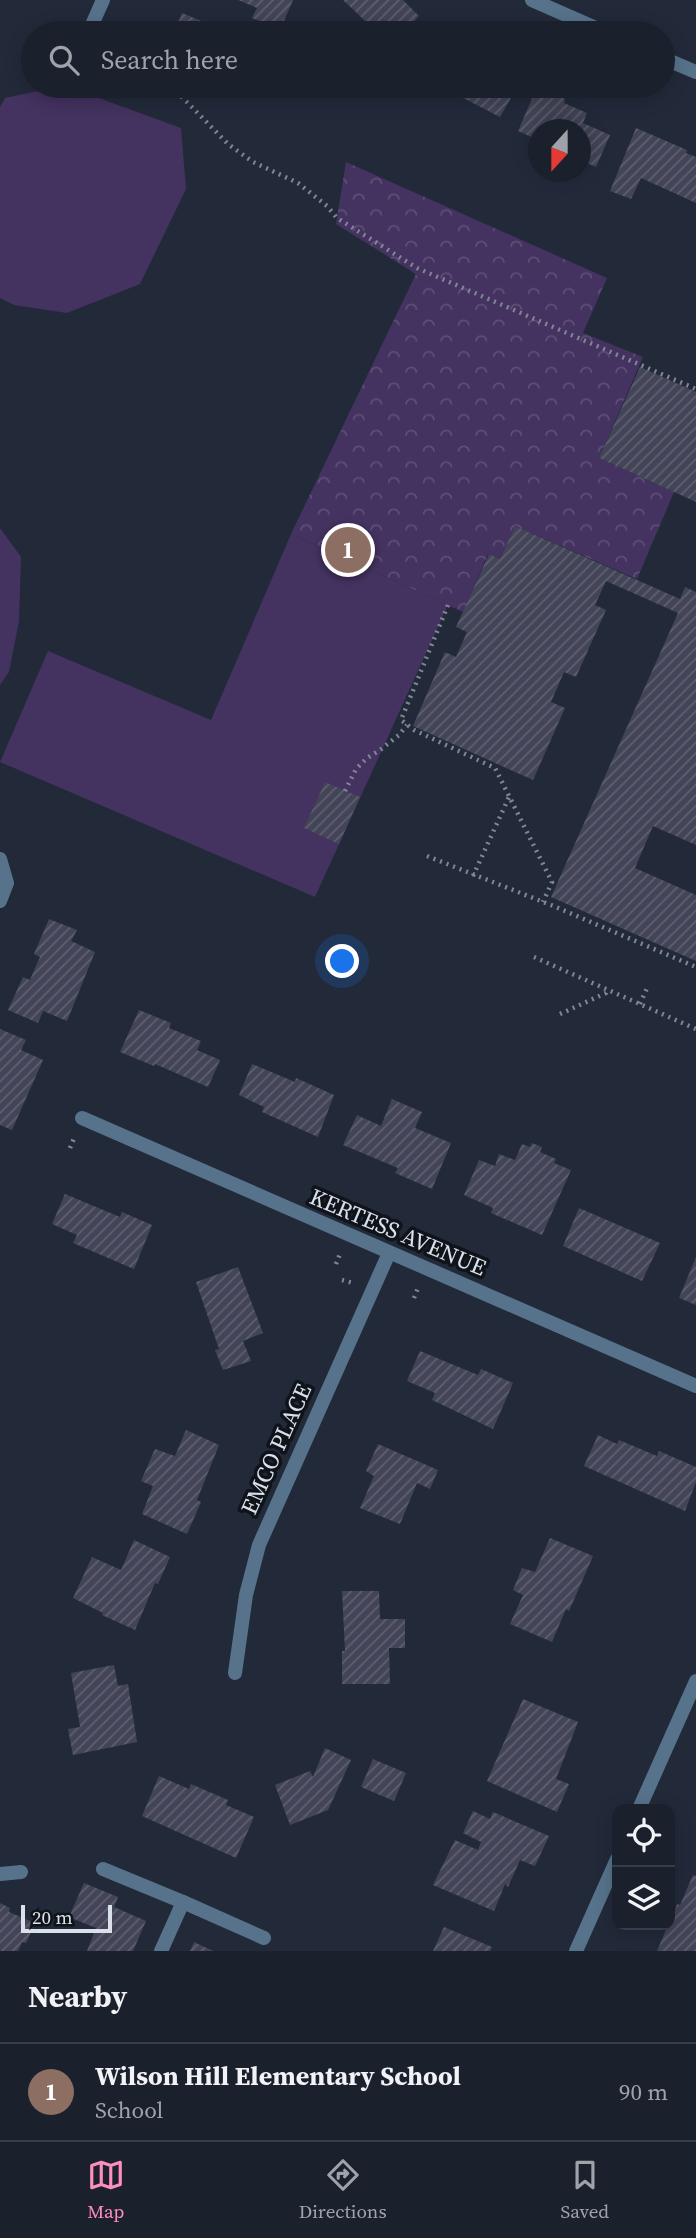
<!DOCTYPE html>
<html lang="en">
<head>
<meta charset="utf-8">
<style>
	:root { --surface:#1a202c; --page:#232834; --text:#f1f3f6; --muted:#9fa3a9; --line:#383e48; --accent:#fe8ebb }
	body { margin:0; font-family:"Source Serif 4",serif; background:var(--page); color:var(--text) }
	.controls { position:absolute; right:21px; bottom:21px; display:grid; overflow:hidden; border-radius:14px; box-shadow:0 4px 18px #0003 }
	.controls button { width:63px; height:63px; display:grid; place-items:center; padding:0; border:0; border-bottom:2px solid var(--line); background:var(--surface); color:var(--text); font:35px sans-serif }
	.compass { position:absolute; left:528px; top:119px; width:63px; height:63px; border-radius:50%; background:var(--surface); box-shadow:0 4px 18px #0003; rotate:201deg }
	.scale { position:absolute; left:21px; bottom:18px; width:91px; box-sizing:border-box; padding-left:7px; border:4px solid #dbe1eb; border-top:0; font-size:19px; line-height:24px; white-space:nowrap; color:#dbe1eb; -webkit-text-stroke:5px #0f131a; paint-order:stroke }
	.you { position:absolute; left:343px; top:962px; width:24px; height:24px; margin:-18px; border:5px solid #fff; border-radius:50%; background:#1a73e8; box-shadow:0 0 0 10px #1a73e833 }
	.badge { display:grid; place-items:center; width:46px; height:46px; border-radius:50%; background:var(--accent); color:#fff; font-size:23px; font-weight:700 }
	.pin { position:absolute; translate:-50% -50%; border:4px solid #fff; box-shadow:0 2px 7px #0006 }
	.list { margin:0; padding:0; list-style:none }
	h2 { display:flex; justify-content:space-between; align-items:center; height:91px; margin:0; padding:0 28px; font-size:30px }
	h2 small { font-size:23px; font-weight:400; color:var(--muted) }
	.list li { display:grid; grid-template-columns:46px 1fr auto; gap:21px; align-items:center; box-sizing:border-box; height:98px; padding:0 28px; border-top:2px solid var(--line) }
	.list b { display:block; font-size:26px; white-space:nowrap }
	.list p { margin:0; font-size:23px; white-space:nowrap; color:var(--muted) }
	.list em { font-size:23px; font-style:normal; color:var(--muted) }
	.icon { flex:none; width:38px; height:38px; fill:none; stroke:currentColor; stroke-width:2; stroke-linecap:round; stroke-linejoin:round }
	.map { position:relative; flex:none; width:696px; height:1951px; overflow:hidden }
	.search { position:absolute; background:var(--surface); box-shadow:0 4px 18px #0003; left:21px; right:21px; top:21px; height:77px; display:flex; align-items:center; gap:18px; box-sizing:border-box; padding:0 24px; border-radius:38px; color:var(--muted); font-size:26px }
	.sheet { height:189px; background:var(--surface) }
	nav { display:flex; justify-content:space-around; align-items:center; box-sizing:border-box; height:98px; border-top:2px solid var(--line); background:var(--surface); font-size:19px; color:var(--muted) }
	nav a { display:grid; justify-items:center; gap:4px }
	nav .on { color:var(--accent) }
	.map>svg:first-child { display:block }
	.park { fill:url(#park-crowns) }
	.pitch { fill:#443260 }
	.building { fill:url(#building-hatch) }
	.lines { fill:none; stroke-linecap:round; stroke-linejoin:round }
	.path { stroke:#808794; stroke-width:4.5; stroke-dasharray:2 5; stroke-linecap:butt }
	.lane { stroke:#57738b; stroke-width:14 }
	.street { stroke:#57738b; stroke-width:14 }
	.labels { text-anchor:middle; stroke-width:7; stroke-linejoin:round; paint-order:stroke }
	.street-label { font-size:23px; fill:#dbe1eb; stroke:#0f131a }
</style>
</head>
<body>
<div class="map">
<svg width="696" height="1951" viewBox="0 0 696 1951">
	<defs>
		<pattern id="park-crowns" width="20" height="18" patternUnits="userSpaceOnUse" patternTransform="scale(1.75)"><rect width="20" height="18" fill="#443260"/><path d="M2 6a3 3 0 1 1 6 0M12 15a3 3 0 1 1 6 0" fill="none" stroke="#5e4f77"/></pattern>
		<pattern id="building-hatch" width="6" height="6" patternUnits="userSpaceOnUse" patternTransform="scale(1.75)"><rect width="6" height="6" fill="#434457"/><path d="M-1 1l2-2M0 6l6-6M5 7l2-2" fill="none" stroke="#5e5f6f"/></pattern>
	</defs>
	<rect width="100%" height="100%" fill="#222a3a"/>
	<path class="park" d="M346 162 607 278 583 333 643 357 599 458 674 492 637 579 515 526 500 559 488 554 463 612 291 534 416 274 336 224Z"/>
	<g class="pitch">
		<path d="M61 86H66L181 128 186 189 140 284 67 313 14 305 0 298V107L5 98Z"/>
		<path d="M0 528 21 557 19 621 9 672 0 685Z"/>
		<path d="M291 534 448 605 315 897 0 762 48 651 211 720Z"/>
	</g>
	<g class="building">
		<path d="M238 0H293L280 30 252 18 257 8Z"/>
		<path d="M343 0H403L419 16 402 33H378Z"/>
		<path d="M182 13 230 33H174Z"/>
		<path d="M440 86H518L500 117Z"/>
		<path d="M537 87 565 99 564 103 587 113 583 123 610 135 596 167 580 160V130H538V140L518 131Z"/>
		<path d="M636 128 687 150 686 153 696 157V203L641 178 631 199 610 191Z"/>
		<path d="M640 367 696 392V502L599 458Z"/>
		<path d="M515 526 680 599 685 587 696 592V845L653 826 635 868 696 895V961L551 897 678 613 606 581 595 605 606 610 576 677 564 672 551 702 565 708 533 780 413 726 445 652 456 657 467 632 456 627 489 554 500 559Z"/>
		<path d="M325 782 360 797 339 844 304 828Z"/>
		<path d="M49 919 77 930 71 941 95 952 67 1021 43 1011 38 1023 8 1010 23 977 30 980 35 968 40 957 34 954Z"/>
		<path d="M139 1010 171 1023 169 1028 201 1041 197 1050 220 1060 208 1087 155 1064 154 1066 120 1052Z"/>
		<path d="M0 1029 26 1040 21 1050 43 1060 12 1130 0 1125Z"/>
		<path d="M252 1064 295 1082 296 1078 334 1095 318 1137 262 1112 264 1107 239 1095Z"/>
		<path d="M392 1099 422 1112 415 1128 451 1143 432 1189 395 1173 398 1168 343 1145 357 1115 381 1126Z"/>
		<path d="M532 1143 542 1147 540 1152 556 1159 554 1163 571 1170 542 1235 491 1213 493 1208 464 1195 479 1160 495 1166 499 1154 515 1160 522 1144 530 1147Z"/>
		<path d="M65 1194 120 1217 122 1212 152 1225 134 1269 73 1243 77 1235 52 1224Z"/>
		<path d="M579 1208 660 1243 642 1281 563 1246Z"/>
		<path d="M696 1257V1305L679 1298Z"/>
		<path d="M238 1267 263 1333 243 1341 251 1361 223 1370 215 1350 219 1349 196 1282Z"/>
		<path d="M420 1351 478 1375 481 1369 513 1383 493 1429 432 1400 435 1393 407 1381Z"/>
		<path d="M186 1430 219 1445 197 1500 201 1502 187 1534 142 1514 153 1486 141 1481 155 1449 175 1456Z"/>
		<path d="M598 1435 617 1444 619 1440 657 1456 659 1451 696 1467V1482L685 1511 584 1466Z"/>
		<path d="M378 1444 438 1470 430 1489 417 1483 400 1524 360 1508 374 1476 366 1471Z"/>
		<path d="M550 1538 593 1556 569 1611 566 1609 552 1642 510 1624 523 1595 513 1590 522 1568 535 1572Z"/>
		<path d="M134 1540 170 1557 158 1584 155 1583 135 1630 102 1615 103 1613 73 1598 92 1557 121 1570Z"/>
		<path d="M342 1591H379L380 1619H405V1648H389L390 1684H342V1651H345Z"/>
		<path d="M114 1665 118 1686 128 1684 137 1742 73 1755 68 1729 80 1727 71 1673Z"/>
		<path d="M523 1699 578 1722 556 1779 569 1784 557 1812 487 1781Z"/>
		<path d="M325 1748 351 1760 328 1810 290 1825 275 1785 310 1771 313 1777Z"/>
		<path d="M373 1759 406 1773 394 1801 361 1787Z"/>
		<path d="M159 1776 189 1789 191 1784 228 1800 226 1805 254 1817 236 1858 142 1816Z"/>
		<path d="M473 1811 490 1819 493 1812 549 1836 535 1866 520 1860 508 1887 505 1884 494 1911 433 1885 455 1840 478 1850 481 1842 463 1833Z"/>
		<path d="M693 1875 696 1876V1951H657L668 1925H670L677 1904 680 1905Z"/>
		<path d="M84 1883 118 1897 114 1907 146 1921 133 1951H87L96 1928 69 1917Z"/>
		<path d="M0 1903 10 1908 9 1912 35 1923 26 1943 22 1942 18 1951H0Z"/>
		<path d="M444 1927 492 1947 490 1951H433Z"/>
		<path d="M194 1942 213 1951H190Z"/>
	</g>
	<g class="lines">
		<g class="path">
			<path d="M163 86 182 97 228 144 253 162 298 183 327 206 337 218 417 268 696 389"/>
			<path d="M448 605 401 720 414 730 495 768 552 882 543 902"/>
			<path d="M345 791 356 769 367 758 380 750 399 735 407 725"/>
			<path d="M427 856 551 905 696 967"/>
			<path d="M473 876 509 797"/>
			<path d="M534 957 696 1029"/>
			<path d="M640 1004 648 986"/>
			<path d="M560 1014 606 993 608 989"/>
			<path d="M70 1148 75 1136"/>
			<path d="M336 1264 340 1254"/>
			<path d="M342 1280 353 1283"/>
			<path d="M414 1298 418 1288"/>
		</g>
		<g class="lane">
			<path d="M103 1869 183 1902 161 1951"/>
			<path d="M0 1874 21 1872"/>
			<path d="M183 1902 264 1938"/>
		</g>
		<g class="street">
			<path d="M532 0 607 33"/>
			<path d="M91 27 103 0"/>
			<path d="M663 58 696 72"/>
			<path d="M0 859 7 883 0 901"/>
			<path d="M82 1118 696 1386"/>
			<path d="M235 1673 246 1595 259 1545 389 1253"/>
			<path d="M639 1809 696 1681"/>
			<path d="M576 1951 617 1859"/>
		</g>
	</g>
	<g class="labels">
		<g class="street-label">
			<text transform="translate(398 1232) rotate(23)" y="8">KERTESS AVENUE</text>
			<text transform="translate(276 1449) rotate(-66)" y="8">EMCO PLACE</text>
		</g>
	</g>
</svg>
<div class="controls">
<button><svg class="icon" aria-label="locate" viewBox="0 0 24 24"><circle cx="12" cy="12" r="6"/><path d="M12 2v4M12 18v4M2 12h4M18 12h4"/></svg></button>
<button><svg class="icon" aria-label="layers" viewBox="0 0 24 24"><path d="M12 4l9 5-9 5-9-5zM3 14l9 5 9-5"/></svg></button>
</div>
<svg class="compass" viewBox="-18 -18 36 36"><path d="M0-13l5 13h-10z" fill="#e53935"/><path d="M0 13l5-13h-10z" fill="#9fa3a9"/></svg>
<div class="scale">20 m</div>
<div class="you"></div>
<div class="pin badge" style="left:348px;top:550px;background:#8d6e63">1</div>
<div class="search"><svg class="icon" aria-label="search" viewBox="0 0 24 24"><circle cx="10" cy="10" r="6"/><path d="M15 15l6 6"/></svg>Search here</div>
</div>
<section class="sheet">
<h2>Nearby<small></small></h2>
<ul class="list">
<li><span class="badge" style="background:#8d6e63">1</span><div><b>Wilson Hill Elementary School</b><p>School</p></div><em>90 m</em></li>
</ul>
</section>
<nav>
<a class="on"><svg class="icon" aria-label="map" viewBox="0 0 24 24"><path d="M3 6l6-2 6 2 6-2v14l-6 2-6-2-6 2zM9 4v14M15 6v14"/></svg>Map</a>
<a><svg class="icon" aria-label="directions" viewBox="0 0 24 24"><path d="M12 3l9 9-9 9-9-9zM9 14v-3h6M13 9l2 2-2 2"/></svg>Directions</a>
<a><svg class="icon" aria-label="saved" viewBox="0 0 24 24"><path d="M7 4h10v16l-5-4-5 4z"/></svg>Saved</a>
</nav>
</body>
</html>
